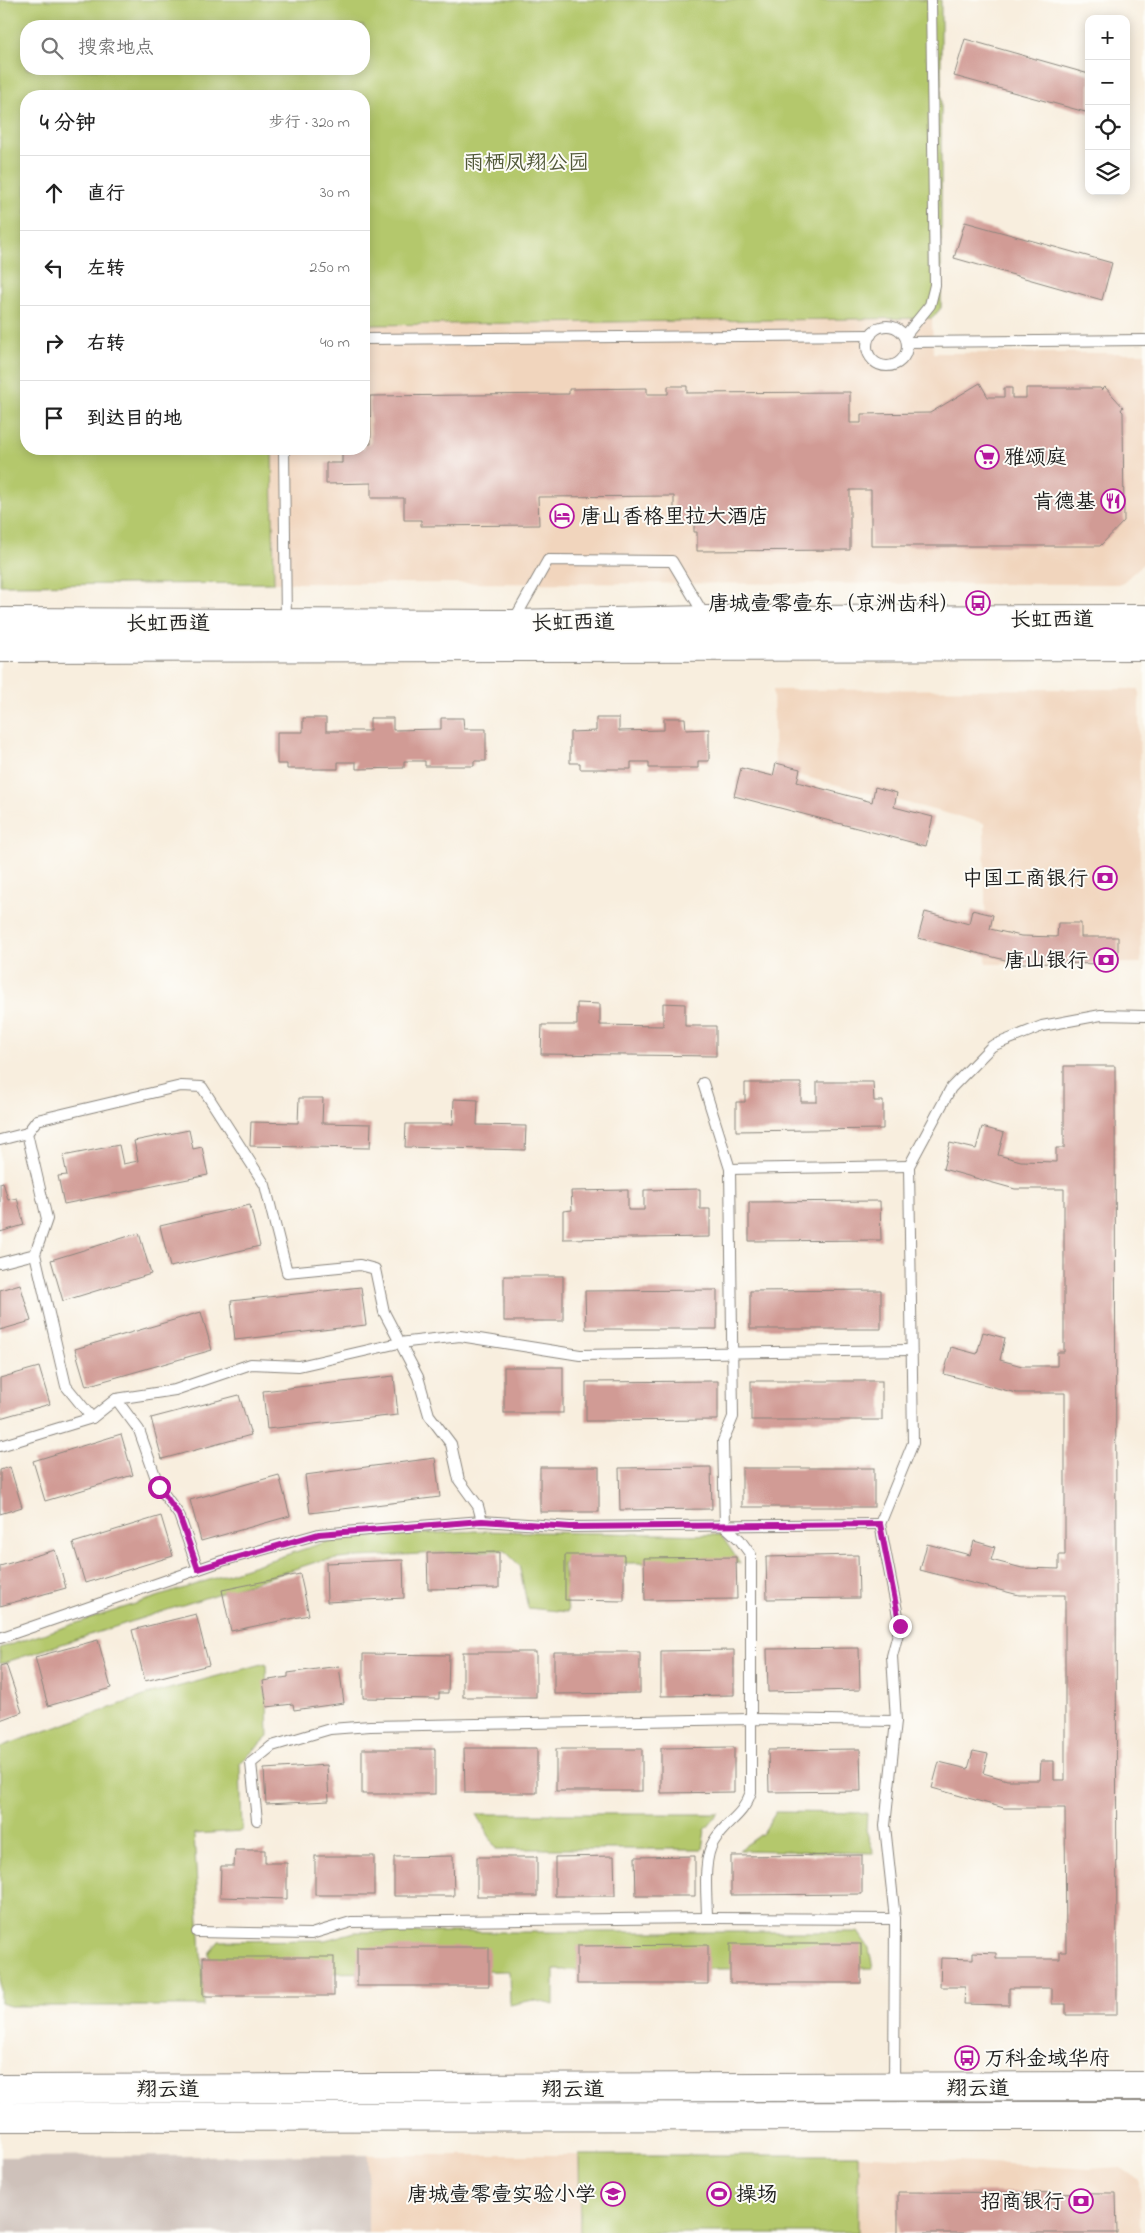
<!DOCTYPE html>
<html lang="zh">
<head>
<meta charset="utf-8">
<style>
	:root { --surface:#fff; --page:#f2f2f2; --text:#222; --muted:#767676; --line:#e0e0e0 }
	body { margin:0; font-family:"Indie Flower","LXGW WenKai TC",sans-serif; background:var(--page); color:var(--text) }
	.controls { position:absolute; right:15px; top:15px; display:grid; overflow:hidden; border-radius:10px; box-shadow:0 2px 12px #0003 }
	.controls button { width:45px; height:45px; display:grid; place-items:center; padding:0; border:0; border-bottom:1px solid var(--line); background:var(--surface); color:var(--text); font:25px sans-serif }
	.stop { position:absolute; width:15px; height:15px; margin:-11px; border:4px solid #b5179e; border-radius:50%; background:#fff }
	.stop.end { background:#b5179e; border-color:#fff; box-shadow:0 1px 5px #0008 }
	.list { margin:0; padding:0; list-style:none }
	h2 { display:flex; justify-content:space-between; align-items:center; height:65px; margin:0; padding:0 20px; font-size:21px }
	h2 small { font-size:16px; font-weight:400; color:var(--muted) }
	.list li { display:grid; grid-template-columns:32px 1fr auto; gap:15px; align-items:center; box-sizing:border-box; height:75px; padding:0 20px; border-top:1px solid var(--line) }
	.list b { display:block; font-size:19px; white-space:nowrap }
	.list em { font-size:16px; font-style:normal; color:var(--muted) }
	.icon { flex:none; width:28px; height:28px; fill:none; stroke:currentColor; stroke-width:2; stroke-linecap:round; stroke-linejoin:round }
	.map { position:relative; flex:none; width:1145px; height:2233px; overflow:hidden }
	.search { position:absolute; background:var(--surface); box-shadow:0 2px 12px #0003; left:20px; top:20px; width:350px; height:55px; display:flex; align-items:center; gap:12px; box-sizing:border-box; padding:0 18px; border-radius:20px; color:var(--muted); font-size:19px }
	.panel { position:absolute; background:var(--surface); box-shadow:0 2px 12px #0003; left:20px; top:90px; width:350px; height:365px; border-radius:20px }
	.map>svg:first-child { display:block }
	.built { fill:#f1d5bd }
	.industrial { fill:#cec1ba }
	.green { fill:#b4c86c; stroke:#687244; fill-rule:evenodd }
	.building { fill:#d19b95 }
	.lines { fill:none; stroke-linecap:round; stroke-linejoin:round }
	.service-casing { stroke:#8a857d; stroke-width:12 }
	.secondary-casing { stroke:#8a857d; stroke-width:30 }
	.primary-casing { stroke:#8a857d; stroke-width:30 }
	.service { stroke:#fff; stroke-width:10 }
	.secondary { stroke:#fff; stroke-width:28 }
	.primary { stroke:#fff; stroke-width:28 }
	.route { stroke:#b5179e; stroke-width:6 }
	.labels { text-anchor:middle; stroke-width:4; stroke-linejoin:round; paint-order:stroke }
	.park-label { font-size:21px; fill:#515838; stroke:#fdfcf7 }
	.poi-label { font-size:21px; fill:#1c1c1c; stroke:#fdfcf7; text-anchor:end }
	.street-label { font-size:21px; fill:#1c1c1c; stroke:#fdfcf7 }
</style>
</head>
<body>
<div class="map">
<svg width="1145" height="2233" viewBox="0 0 1145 2233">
	<rect width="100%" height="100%" fill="#fdfcf7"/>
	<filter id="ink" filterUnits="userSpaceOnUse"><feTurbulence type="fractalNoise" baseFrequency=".02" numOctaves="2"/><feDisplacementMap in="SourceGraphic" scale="10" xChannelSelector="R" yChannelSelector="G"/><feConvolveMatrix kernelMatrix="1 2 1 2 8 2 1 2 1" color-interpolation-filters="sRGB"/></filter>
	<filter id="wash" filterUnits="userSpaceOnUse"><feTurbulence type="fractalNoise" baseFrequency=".0096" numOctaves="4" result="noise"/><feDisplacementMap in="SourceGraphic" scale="20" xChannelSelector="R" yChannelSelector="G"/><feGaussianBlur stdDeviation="1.12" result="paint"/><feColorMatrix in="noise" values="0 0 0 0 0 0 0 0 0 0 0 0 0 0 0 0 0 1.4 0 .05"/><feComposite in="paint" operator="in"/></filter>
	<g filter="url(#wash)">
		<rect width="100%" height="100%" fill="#f8eede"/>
		<g class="built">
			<path d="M932 318 933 353H1145V562L1121 584 274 583 272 449H364V325Z"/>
			<path d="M1139 689 1141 963 986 964 984 823 775 769 773 690Z"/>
			<path d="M368 2155H858L1090 2169 1120 2167 1139 2180 1140 2233H368Z"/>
		</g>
		<path class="industrial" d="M368 2155V2233H0V2157Z"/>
		<g class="green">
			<path d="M0 0H941V308L932 318 364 325V96H26V449H272L274 583 0 585ZM26 26H364V69H26Z"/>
			<path d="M474 1531 721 1535 740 1563H563L568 1612 528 1608 519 1565 504 1550 358 1557 319 1561 0 1664V1648L335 1539Z"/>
			<path d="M266 1663 268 1737 240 1763 242 1831 194 1834 204 2006H10L0 2003V1747L147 1695Z"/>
			<path d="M776 1812 867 1813 866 1831 874 1853 739 1850 763 1833Z"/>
			<path d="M477 1814H719L705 1830 702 1849H496Z"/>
			<path d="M355 1932H858L869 1948 873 1968 554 1970V2005L533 2000 510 2005 509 1971 210 1974 209 1953 219 1941 325 1940Z"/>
			<path d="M579 2155H858V2233H580Z"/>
		</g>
		<g id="blocks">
			<g class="building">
				<path d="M965 39 1089 74V113L954 76Z"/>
				<path d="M965 222 1112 263 1102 300 954 258Z"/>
				<path d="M980 383 988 397H1004V388H1012V398H1026V388H1100L1102 390 1105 387 1123 407 1121 410 1123 412 1124 521 1100 546H871V490H850V550L697 551V532H694V524H674V496L538 497 539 525 421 526V520H404V498H371V483L326 484V463H342V449H364V444H371L370 396 569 394V389L647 388V394H668V386H687V393L850 392V423H861V414L930 413Z"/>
				<path d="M303 718H326V731H370V718H393V730L441 729V718H463L464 729H486V761H474V766H425V761H404V768L356 769V762H338V769H287V764H277V732H303Z"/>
				<path d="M596 718H619V731L664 730V718H685L686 730 709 729V761H698V768H649V762H631V769H580V763H570V732L596 731Z"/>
				<path d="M776 763 800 769 797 782 872 802 875 787 897 793 894 807 933 817 926 846 734 796 741 768 773 776Z"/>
				<path d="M972 910 993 915 990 929 1021 936 1057 937 1058 923H1081V937H1118V964L1017 963 918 938 925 912 969 924Z"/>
				<path d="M577 1003 600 1004V1025L663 1026V1003L685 1004V1026H716V1056L541 1054 542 1025H577Z"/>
				<path d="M1064 1066H1115L1117 2015H1066V2004H1052V1988H1009V2005L964 2004 965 1987H940L941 1958 973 1959V1952L996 1953V1959H1060V1952H1066L1065 1808H1004L932 1788 939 1762 968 1769 973 1751 988 1754 983 1773 1007 1780H1040L1041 1761H1054V1780H1065V1595H1019L920 1570 927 1544 970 1555 974 1541 995 1547 991 1560 1022 1568 1059 1569V1555H1065V1393H1016L944 1374 951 1347 977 1354 983 1332 1005 1338 1000 1360 1022 1366H1057V1352H1064V1189H1015L943 1169 950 1143 976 1149 982 1127 1004 1133 998 1155 1021 1161 1056 1162V1148H1064Z"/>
				<path d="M817 1082H873L874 1101H883V1129L736 1131V1102H745V1083H801V1102H817Z"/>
				<path d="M299 1098H323L322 1123 371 1124 370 1148 250 1146 251 1122 298 1123Z"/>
				<path d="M454 1099 478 1100 477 1125 526 1126 525 1150 405 1147 406 1124H453Z"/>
				<path d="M189 1130 193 1149 202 1147 208 1175 64 1204 58 1176 67 1175 63 1156 119 1145 123 1164 138 1161 134 1141Z"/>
				<path d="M3 1182 8 1200 17 1198 24 1225 0 1232V1183Z"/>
				<path d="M700 1189V1209H710V1237L563 1239V1211L572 1210 571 1191 628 1190V1210H644V1190Z"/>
				<path d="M880 1201 881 1240 749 1241V1202Z"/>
				<path d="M250 1205 260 1246 170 1267 160 1226Z"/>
				<path d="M139 1233 151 1274 63 1301 51 1260Z"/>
				<rect x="504" y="1276" width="59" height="45"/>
				<path d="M20 1284 31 1321 0 1330V1290Z"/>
				<path d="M361 1287 366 1325 235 1340 231 1301Z"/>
				<path d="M717 1290V1329H586L585 1291Z"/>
				<path d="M881 1290V1329H750V1291Z"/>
				<path d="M201 1312 212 1350 86 1386 75 1349Z"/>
				<path d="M39 1367 50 1404 0 1418V1378Z"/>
				<rect x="504" y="1367" width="59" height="46"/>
				<path d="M394 1376 398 1415 267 1429 263 1391Z"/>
				<path d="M718 1381V1420L586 1421V1382Z"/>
				<rect x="751" y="1381" width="131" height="39"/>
				<path d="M239 1395 251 1435 162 1459 151 1418Z"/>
				<path d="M121 1434 133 1475 45 1501 33 1461Z"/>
				<path d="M435 1458 440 1497 310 1513 305 1475Z"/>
				<path d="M10 1467 22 1507 0 1514V1470Z"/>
				<rect x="540" y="1467" width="59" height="45"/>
				<path d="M711 1467 712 1509 620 1510 619 1468Z"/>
				<rect x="742" y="1468" width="132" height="39"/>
				<path d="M279 1475 290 1516 201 1541 190 1500Z"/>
				<path d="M161 1516 173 1556 85 1583 73 1543Z"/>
				<path d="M55 1550 66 1588 0 1606V1566Z"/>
				<path d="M499 1552V1588L428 1589 427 1553Z"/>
				<path d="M565 1555H624V1601L565 1600Z"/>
				<path d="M858 1555 859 1598 767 1599 766 1557Z"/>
				<path d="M736 1557 737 1599 645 1600 644 1558Z"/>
				<path d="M403 1560 404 1598 327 1602 326 1563Z"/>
				<path d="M300 1574 309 1615 231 1631 222 1590Z"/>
				<path d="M196 1614 209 1665 145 1681 132 1630Z"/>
				<path d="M98 1640 111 1688 48 1706 35 1657Z"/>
				<path d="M859 1648 860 1690 768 1692 767 1649Z"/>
				<path d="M734 1650V1695L661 1696V1651Z"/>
				<rect x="463" y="1652" width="73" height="45"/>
				<path d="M554 1652H640V1693L554 1694Z"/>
				<path d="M363 1654 449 1655 448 1693H439V1699L363 1698Z"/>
				<path d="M6 1664 22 1712 0 1720V1666Z"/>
				<path d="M339 1666 344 1703 294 1710 293 1704 267 1707 263 1681 288 1677V1673Z"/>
				<path d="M734 1747V1792L661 1793V1748Z"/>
				<path d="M464 1748H537V1793H465Z"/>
				<rect x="362" y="1749" width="73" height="45"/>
				<rect x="556" y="1749" width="86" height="42"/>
				<path d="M860 1749 861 1791 769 1792 768 1750Z"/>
				<path d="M327 1765 329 1801 266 1804 264 1769Z"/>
				<path d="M235 1850H265V1863H287V1899L220 1897 221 1866H234Z"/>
				<path d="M862 1855V1894L731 1895V1856Z"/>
				<rect x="315" y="1856" width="59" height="39"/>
				<path d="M453 1856 454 1896H394V1857Z"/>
				<path d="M614 1856 615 1896H555V1857Z"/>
				<path d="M695 1856V1896H636L635 1857Z"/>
				<rect x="477" y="1857" width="60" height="39"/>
				<rect x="730" y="1944" width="131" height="39"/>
				<path d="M708 1945V1984H577V1946Z"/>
				<rect x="357" y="1947" width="132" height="39"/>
				<rect x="203" y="1957" width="131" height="39"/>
				<path d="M898 2192 1116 2193 1117 2233H898Z"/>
			</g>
		</g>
	</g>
	<g filter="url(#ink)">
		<use href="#blocks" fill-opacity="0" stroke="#8a857d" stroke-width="1"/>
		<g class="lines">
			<g class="service-casing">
				<g id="service">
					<circle cx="887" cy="346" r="20"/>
					<path d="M905 336 930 305 935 285 931 0"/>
					<path d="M364 339 871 335"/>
					<path d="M907 342 1145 340"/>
					<path d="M284 449 286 622"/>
					<path d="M514 620 548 560 672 561 706 618"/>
					<path d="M703 1083 730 1169 733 1417 723 1441 725 1526 740 1540 751 1555V1792C742 1818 727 1820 714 1841 702 1859 707 1897 707 1918"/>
					<path d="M27 1133 47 1219 35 1254 66 1386 92 1418"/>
					<path d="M0 1140 27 1133 37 1120 181 1086 202 1087 265 1185 287 1272 360 1265 375 1269 384 1312 418 1377 429 1415 451 1444 459 1480 478 1506 482 1521"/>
					<path d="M730 1169 909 1166"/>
					<path d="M0 1263 35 1254"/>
					<path d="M116 1399 139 1430 159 1487 179 1515 198 1569"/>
					<path d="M0 1446 92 1418 116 1399 175 1390 251 1364 299 1366 399 1343 460 1336 580 1355 910 1350"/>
					<path d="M0 1638 222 1561 319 1534 482 1521 570 1527 880 1524"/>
					<path d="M257 1820 251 1763 272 1746 330 1729 370 1726 751 1719 896 1721"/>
					<path d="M197 1932 311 1934 351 1922 707 1918 895 1919"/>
					<path d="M894 2085 895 1919 885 1826 896 1721 892 1656 900 1626 880 1524 913 1443 909 1166 951 1088 992 1046 1042 1026 1101 1015 1145 1016"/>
				</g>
			</g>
			<g class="secondary-casing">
				<g id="secondary">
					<path d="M0 622 512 624 707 620 1145 619"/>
					<path d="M0 648 1145 646"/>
				</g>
			</g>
			<g class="primary-casing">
				<g id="primary">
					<path d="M0 2089 1145 2086"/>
					<path d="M0 2117 1145 2116"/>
				</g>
			</g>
			<use href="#service" class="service"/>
			<use href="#secondary" class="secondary"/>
			<use href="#primary" class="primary"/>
		</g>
	</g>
	<g class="lines" filter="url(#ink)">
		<path class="route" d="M159 1487 179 1515 198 1569 319 1534 482 1521 570 1527 880 1524 900 1626"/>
	</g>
	<defs>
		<g id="supermarket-ring" transform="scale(1.25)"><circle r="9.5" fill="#fdfcf7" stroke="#b5179e" stroke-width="1.5"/><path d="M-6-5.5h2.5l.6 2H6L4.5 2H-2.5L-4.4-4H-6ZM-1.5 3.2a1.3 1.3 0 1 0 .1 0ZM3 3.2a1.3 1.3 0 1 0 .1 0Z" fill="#b5179e"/></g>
		<g id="restaurant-ring" transform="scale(1.25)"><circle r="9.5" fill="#fdfcf7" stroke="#b5179e" stroke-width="1.5"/><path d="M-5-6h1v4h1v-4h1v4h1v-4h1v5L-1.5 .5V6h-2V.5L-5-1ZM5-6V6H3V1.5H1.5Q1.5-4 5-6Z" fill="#b5179e"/></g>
		<g id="hotel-ring" transform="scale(1.25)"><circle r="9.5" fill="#fdfcf7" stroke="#b5179e" stroke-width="1.5"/><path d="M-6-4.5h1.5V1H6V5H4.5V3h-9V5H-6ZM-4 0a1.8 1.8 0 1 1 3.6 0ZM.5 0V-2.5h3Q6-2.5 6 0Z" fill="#b5179e"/></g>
		<g id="bus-ring" transform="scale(1.25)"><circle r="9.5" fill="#fdfcf7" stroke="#b5179e" stroke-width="1.5"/><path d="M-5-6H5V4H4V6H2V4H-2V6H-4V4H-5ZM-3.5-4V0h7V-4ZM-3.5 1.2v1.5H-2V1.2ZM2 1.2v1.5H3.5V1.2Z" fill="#b5179e"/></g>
		<g id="bank-ring" transform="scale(1.25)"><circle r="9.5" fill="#fdfcf7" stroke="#b5179e" stroke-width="1.5"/><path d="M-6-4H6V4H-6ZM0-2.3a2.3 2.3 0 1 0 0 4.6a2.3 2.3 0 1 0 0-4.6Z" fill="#b5179e"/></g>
		<g id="school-ring" transform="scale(1.25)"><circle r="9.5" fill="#fdfcf7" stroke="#b5179e" stroke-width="1.5"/><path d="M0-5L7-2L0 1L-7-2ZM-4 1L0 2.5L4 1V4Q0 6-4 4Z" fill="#b5179e"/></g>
		<g id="stadium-ring" transform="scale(1.25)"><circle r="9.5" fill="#fdfcf7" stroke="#b5179e" stroke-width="1.5"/><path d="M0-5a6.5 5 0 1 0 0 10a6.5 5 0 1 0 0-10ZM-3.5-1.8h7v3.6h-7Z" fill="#b5179e"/></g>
	</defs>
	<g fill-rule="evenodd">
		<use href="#supermarket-ring" x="987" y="457"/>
		<use href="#restaurant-ring" x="1113" y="501"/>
		<use href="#hotel-ring" x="562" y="516"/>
		<use href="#bus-ring" x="978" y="603"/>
		<use href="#bank-ring" x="1105" y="878"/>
		<use href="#bank-ring" x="1106" y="960"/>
		<use href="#bus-ring" x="967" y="2058"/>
		<use href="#school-ring" x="613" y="2194"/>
		<use href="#stadium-ring" x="719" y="2194"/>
		<use href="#bank-ring" x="1081" y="2201"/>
	</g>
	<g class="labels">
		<g class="park-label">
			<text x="526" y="169">雨栖凤翔公园</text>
		</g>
		<g class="poi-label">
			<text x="1004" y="464" text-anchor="start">雅颂庭</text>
			<text x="1096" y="508">肯德基</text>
			<text x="580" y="523" text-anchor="start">唐山香格里拉大酒店</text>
			<text x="960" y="610">唐城壹零壹东（京洲齿科）</text>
			<text x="1088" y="885">中国工商银行</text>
			<text x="1088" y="967">唐山银行</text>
			<text x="984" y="2065" text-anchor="start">万科金域华府</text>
			<text x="596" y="2201">唐城壹零壹实验小学</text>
			<text x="736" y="2201" text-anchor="start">操场</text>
			<text x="1064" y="2208">招商银行</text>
		</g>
		<g class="street-label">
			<text x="1052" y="626">长虹西道</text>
			<text transform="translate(573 622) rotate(-1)" y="7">长虹西道</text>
			<text x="168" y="630">长虹西道</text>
			<text x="978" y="2095">翔云道</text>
			<text x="168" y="2096">翔云道</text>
			<text x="573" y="2096">翔云道</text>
		</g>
	</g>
</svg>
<div class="controls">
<button>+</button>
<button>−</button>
<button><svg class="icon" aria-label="locate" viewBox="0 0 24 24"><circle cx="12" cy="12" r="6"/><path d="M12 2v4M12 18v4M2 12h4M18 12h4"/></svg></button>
<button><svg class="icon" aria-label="layers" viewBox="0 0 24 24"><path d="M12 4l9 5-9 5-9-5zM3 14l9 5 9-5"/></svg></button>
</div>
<div class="stop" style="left:159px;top:1487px"></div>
<div class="stop end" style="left:900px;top:1626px"></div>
<div class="search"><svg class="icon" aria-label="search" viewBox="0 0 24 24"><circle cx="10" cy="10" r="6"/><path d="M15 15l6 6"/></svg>搜索地点</div>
<section class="panel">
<h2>4 分钟<small>步行 · 320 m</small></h2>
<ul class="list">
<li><svg class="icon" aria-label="ahead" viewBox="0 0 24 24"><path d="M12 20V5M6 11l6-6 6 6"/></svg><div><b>直行</b></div><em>30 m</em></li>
<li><svg class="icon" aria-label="left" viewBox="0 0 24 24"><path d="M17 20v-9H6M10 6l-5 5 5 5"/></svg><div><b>左转</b></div><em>250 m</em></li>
<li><svg class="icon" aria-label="right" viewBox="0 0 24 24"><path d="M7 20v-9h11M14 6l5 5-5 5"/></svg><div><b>右转</b></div><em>40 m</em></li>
<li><svg class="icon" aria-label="arrive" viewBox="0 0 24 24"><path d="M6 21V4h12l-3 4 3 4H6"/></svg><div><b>到达目的地</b></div></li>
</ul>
</section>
</div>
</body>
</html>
